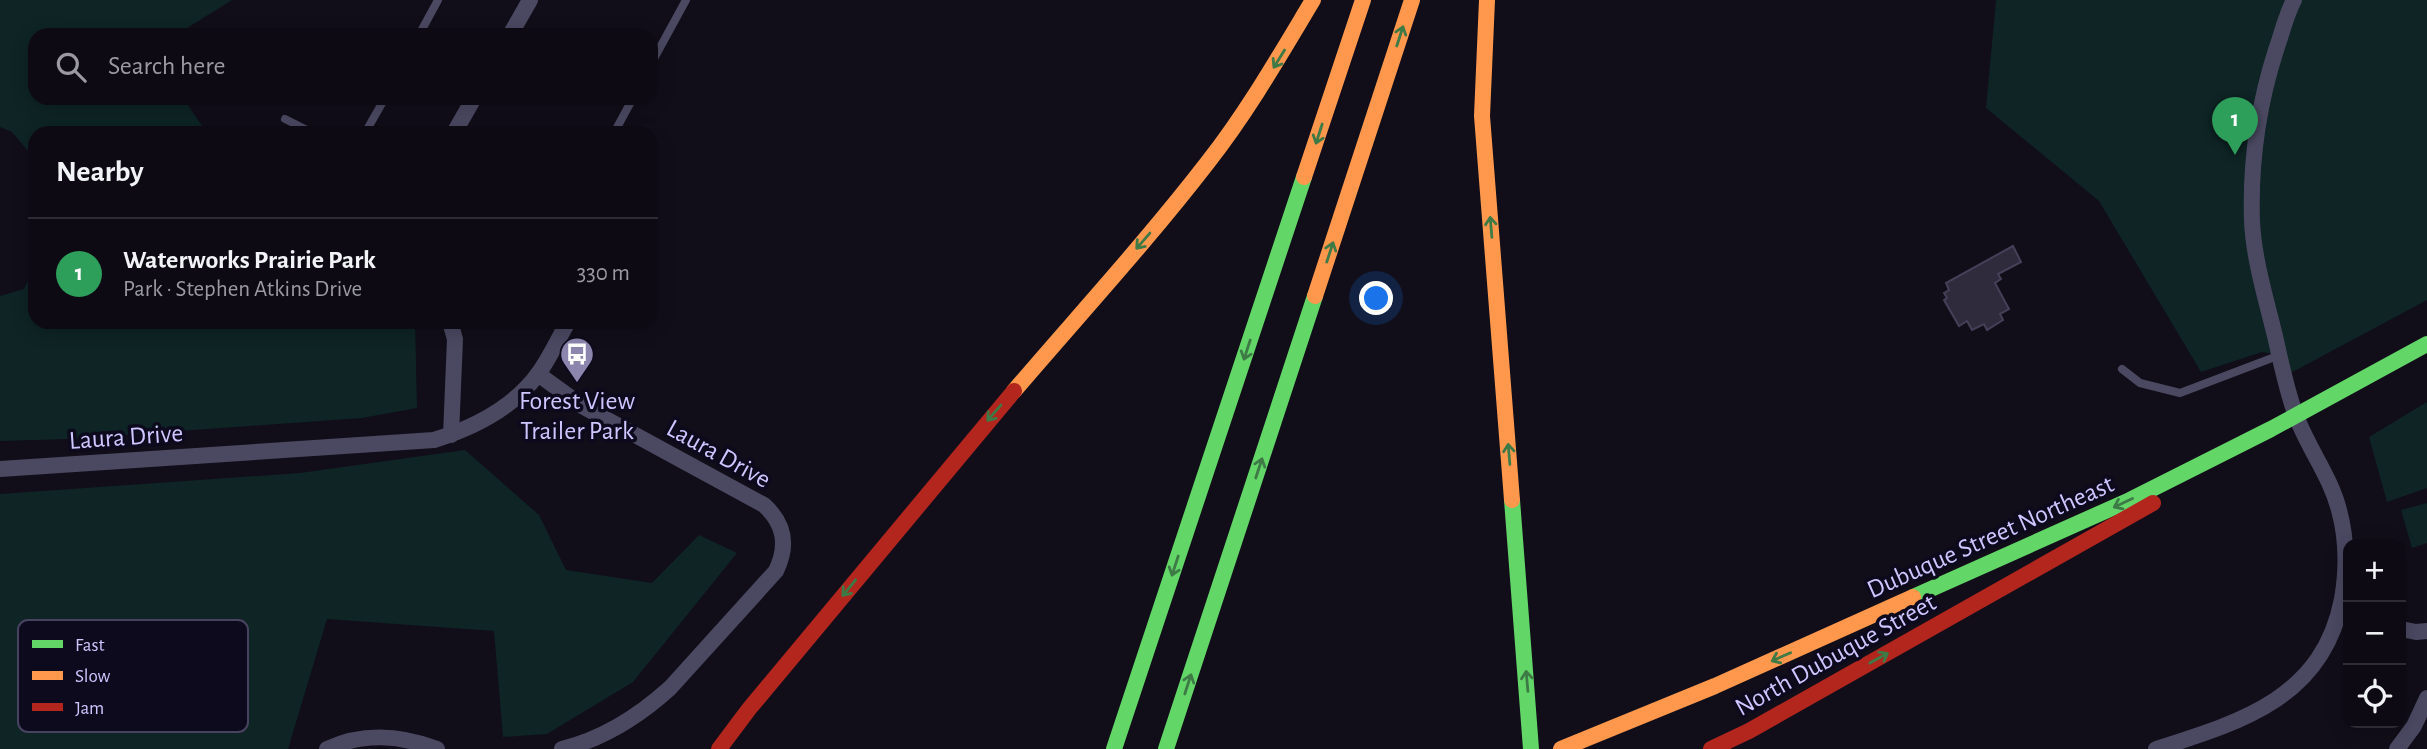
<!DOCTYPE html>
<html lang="en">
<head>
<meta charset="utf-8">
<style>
	:root { --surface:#0d0a13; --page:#16131c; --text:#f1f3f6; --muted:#9a9aa0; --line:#2d2b33; --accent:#0f766e }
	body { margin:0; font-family:"Alegreya Sans",sans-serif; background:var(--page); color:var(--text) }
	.controls { position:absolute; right:21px; bottom:21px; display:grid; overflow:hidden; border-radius:14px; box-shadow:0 4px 18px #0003 }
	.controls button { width:63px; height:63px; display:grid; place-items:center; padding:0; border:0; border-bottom:2px solid var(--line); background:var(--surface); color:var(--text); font:35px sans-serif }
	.you { position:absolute; left:1377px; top:299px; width:24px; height:24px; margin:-18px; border:5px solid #fff; border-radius:50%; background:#1a73e8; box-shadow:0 0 0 10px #1a73e833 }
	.badge { display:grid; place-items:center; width:46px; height:46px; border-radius:50%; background:var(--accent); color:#fff; font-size:23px; font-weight:700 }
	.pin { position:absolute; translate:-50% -58px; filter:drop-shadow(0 2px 4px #0008) }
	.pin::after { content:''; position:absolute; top:37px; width:24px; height:21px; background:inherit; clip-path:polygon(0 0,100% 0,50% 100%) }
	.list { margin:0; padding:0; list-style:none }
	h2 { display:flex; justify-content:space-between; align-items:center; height:91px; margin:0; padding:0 28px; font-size:30px }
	h2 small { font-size:23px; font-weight:400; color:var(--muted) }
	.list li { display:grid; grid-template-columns:46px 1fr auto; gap:21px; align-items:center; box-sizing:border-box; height:112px; padding:0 28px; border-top:2px solid var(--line) }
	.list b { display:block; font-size:26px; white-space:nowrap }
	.list p { margin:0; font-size:23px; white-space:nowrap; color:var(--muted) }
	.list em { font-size:23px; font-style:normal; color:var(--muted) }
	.icon { flex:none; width:38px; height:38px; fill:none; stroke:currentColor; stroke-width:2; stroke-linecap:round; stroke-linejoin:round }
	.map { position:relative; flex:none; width:2427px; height:749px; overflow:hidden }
	.search { position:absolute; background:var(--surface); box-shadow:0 4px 18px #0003; left:28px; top:28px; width:630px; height:77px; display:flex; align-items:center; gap:18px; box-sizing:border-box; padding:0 24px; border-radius:21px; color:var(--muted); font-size:26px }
	.panel { position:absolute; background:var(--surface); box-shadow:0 4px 18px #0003; left:28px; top:126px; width:630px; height:203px; border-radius:21px }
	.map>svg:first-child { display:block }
	.green { fill:#0e2425 }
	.building { fill:#2f2b3c; stroke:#444058; stroke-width:2 }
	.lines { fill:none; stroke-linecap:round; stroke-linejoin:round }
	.lane { stroke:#4b4962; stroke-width:8 }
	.street { stroke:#4b4962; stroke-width:16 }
	.fast { stroke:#63d668; stroke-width:16 }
	.slow { stroke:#ff974d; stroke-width:16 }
	.jam { stroke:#b3261e; stroke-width:16 }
	.oneway { stroke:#3d7a46 }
	.labels { text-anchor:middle; stroke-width:7; stroke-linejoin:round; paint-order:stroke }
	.poi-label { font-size:26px; fill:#cec6ff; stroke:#0e0a1d }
	.street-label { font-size:26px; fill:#cec6ff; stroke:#0e0a1d }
	.key { fill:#0e0a1d; stroke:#484261; stroke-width:2 }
	.key-label { font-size:19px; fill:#cec6ff }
</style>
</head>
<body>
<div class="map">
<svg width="2427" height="749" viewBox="0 0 2427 749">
	<rect width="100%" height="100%" fill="#110e19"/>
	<g class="green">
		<path d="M0 0H232L176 35H35V98H183L207 133H35V159L12 132 0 127Z"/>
		<path d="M1996 0H2427V300L2285 376 2279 355 2262 352 2201 372 2099 201 1986 108Z"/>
		<path d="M35 265V322H415L417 408 362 418 68 439 0 441V296L24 289Z"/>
		<path d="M2427 402V488L2387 502 2369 437Z"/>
		<path d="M465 450 539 515 566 570 652 583 699 535 737 553 633 682 547 734 503 737 494 631 327 619 288 749H0V494L300 473Z"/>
		<path d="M2427 503V543L2412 548 2401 510Z"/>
	</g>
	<path class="building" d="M2013 246 2021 262 1998 274 2001 279 1995 283 2009 309 2000 314 2003 320 1987 330 1984 324 1972 330 1967 321 1959 326 1944 300 1947 298 1944 293 1949 290 1946 283Z"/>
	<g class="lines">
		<g class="lane">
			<path d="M419 35 438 0"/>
			<path d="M651 64 686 0"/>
			<path d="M285 119 313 133"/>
			<path d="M365 133 385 98"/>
			<path d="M614 133 633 98"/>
			<path d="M2122 369 2140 383 2180 393 2280 355"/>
		</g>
		<g class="street">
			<path d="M510 35 530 0"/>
			<path d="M454 133 474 98"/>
			<path d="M450 322 455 339 451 435"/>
			<path d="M538 374 582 406 764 505C785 524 788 546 776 571L670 688C639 716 603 739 562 749"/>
			<path d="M0 469 434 440C473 428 513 408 538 374 550 358 558 339 568 322"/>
			<path d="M2401 629 2416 632 2427 631"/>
			<path d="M327 749C364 732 400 735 437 749"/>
			<path d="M2156 749C2241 722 2323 698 2342 599 2347 570 2347 539 2339 510 2330 475 2307 447 2295 413 2286 388 2281 362 2275 336 2266 299 2254 260 2252 222 2250 163 2258 106 2276 50 2282 33 2286 15 2294 0"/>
			<path d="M2397 749 2414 726 2427 698"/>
		</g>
		<g class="fast">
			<path d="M1512 500 1531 749"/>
			<path d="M1913 597 2130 500 2271 429 2427 344"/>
			<path d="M1114 749 1304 177"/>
			<path d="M1166 749 1315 296"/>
		</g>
		<g class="slow">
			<path d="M1487 0 1482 116 1512 500"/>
			<path d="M1304 177 1363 0"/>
			<path d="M1315 296 1412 0"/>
			<path d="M1014 391C1079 315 1147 241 1208 162 1248 111 1280 55 1313 0"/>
			<path d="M1561 749 1715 686 1913 597"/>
		</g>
		<g class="jam">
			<path d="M719 749 749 709 1014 391"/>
			<path d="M1711 749 1749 731 2153 503"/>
		</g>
	</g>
	<defs><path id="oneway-shaft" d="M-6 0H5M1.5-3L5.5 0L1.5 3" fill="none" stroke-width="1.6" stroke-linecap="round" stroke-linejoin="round" transform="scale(1.75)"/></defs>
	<g class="oneway">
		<use href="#oneway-shaft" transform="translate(1400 36) rotate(-72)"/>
		<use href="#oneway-shaft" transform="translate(1279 59) rotate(122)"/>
		<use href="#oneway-shaft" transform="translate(1319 134) rotate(108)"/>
		<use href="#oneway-shaft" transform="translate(1491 227) rotate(-95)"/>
		<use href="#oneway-shaft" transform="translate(1143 241) rotate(131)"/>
		<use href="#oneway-shaft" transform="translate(1330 252) rotate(-72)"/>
		<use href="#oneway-shaft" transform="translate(1247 350) rotate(108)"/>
		<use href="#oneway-shaft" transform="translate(994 413) rotate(131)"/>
		<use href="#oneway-shaft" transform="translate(1509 454) rotate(-95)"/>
		<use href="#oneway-shaft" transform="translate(1259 468) rotate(-72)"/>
		<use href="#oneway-shaft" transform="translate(2123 503) rotate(155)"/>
		<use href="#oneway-shaft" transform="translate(1175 566) rotate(108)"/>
		<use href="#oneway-shaft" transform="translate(849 588) rotate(129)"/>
		<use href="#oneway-shaft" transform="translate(1781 657) rotate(156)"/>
		<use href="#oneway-shaft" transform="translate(1879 658) rotate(-29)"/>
		<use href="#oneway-shaft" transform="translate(1527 681) rotate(-95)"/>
		<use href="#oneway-shaft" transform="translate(1188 684) rotate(-72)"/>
	</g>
	<defs>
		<g id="bus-pin" transform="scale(1.75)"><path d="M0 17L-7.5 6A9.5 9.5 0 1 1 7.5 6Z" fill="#8c86ae" stroke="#0e0a1d"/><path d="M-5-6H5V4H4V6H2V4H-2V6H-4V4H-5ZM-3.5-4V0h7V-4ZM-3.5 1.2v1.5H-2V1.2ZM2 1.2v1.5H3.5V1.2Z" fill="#fff"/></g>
	</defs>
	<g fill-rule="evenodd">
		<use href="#bus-pin" x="577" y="354"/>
	</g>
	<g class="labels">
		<g class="poi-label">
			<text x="577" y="409">Forest View<tspan x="577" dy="30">Trailer Park</tspan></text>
		</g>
		<g class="street-label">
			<text transform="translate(126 436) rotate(-4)" y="9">Laura Drive</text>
			<text transform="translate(719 453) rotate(29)" y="9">Laura Drive</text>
			<text transform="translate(1990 536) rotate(-24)" y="9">Dubuque Street Northeast</text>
			<text transform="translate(1835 654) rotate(-29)" y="9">North Dubuque Street</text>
		</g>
	</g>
	<rect x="18" y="620" width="230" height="112" rx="10" class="key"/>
	<rect x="32" y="640" width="31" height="8" fill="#63d668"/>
	<rect x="32" y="671" width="31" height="9" fill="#ff974d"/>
	<rect x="32" y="703" width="31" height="8" fill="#b3261e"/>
	<g class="key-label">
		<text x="75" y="651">Fast</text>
		<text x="75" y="682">Slow</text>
		<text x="75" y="714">Jam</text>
	</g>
</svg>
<div class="controls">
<button>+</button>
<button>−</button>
<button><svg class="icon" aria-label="locate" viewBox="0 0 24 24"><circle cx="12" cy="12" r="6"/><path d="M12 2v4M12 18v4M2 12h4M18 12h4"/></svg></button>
</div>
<div class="you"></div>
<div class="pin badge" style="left:2235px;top:155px;background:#2e9e5b">1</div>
<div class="search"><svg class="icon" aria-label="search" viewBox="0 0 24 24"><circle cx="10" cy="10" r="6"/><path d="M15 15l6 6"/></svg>Search here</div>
<section class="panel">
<h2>Nearby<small></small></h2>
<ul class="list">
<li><span class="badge" style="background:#2e9e5b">1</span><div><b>Waterworks Prairie Park</b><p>Park · Stephen Atkins Drive</p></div><em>330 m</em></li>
</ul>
</section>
</div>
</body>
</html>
